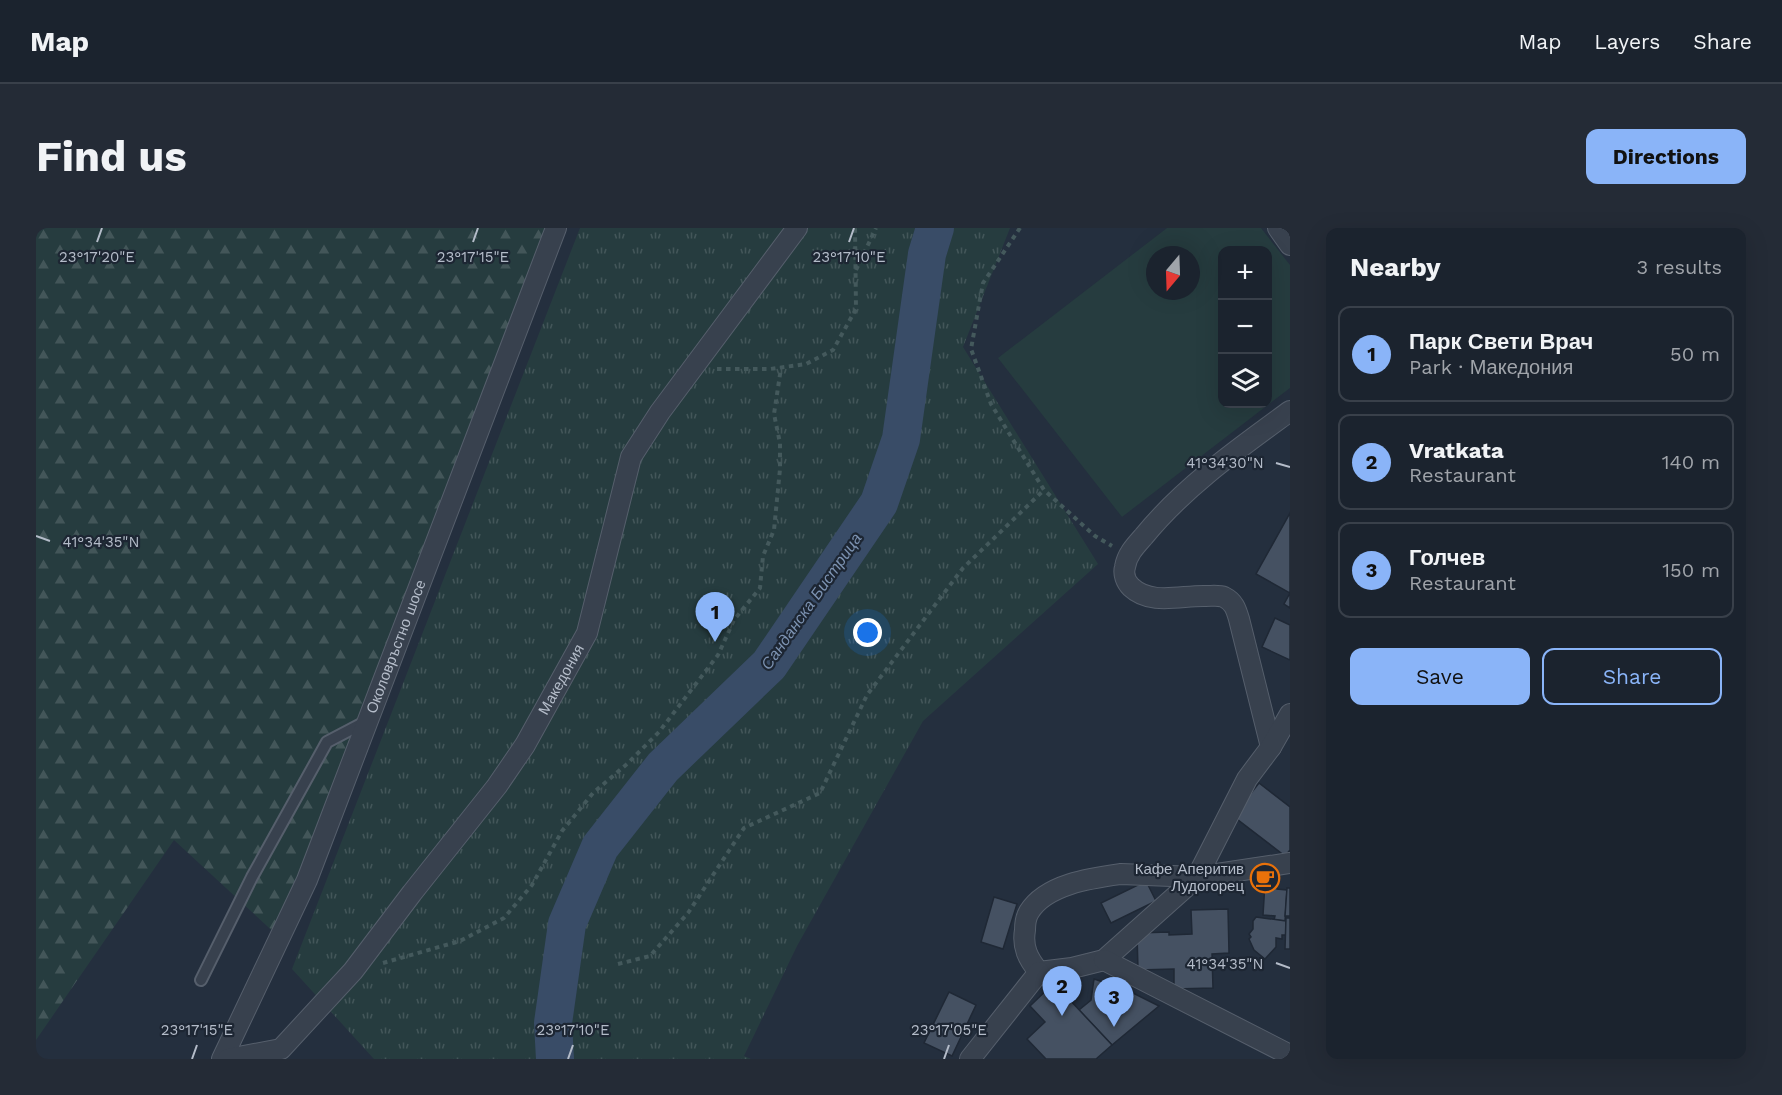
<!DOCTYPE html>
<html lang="en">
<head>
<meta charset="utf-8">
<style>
	:root { --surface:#1b232e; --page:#242b36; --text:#f1f3f6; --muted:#a0a4aa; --line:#39404a; --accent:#8ab4f8 }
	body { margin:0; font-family:"Work Sans",sans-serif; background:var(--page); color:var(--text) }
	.controls { position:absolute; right:18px; top:18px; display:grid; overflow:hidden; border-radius:12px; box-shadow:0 6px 24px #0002 }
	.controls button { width:54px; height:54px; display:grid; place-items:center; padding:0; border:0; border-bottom:2px solid var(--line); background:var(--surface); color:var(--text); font:30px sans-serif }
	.compass { position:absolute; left:1110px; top:18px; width:54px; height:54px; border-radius:50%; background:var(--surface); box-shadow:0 6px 24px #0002; rotate:199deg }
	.you { position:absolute; left:832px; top:405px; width:21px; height:21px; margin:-15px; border:4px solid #fff; border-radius:50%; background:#1a73e8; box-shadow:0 0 0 9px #1a73e833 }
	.badge { display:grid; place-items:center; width:39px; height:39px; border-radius:50%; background:var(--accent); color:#111; font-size:20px; font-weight:700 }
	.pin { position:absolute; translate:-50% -50px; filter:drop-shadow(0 2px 3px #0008) }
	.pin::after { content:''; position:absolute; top:32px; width:21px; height:18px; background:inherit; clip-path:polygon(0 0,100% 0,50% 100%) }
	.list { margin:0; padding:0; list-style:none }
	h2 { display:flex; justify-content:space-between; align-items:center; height:78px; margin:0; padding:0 24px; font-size:26px }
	h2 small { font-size:20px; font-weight:400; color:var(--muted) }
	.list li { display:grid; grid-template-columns:39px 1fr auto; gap:18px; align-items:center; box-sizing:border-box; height:96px; margin:0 12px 12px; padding:0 12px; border:2px solid var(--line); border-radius:12px }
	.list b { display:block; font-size:22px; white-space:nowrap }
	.list p { margin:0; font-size:20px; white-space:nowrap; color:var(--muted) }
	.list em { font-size:20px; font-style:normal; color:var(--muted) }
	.actions { display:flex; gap:12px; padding:18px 24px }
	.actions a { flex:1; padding:14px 0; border:2px solid var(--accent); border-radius:12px; text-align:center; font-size:21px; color:var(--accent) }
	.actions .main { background:var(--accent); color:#111 }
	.icon { flex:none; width:33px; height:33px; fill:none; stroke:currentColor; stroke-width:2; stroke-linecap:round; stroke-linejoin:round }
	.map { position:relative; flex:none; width:1254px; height:831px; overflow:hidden; border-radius:12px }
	header { display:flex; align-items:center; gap:36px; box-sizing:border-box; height:84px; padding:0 30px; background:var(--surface); border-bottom:2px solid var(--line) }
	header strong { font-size:28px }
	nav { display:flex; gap:33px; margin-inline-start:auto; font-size:21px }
	.intro { display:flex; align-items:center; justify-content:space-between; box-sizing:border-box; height:144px; padding:0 36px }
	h1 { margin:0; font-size:42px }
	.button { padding:15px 27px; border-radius:12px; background:var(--accent); color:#111; font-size:21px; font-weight:700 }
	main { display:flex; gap:36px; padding:0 36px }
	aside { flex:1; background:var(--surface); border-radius:12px; box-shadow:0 6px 24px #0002 }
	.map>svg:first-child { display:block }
	.grass { fill:url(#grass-tufts) }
	.forest { fill:url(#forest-firs) }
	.garden { fill:#263c3f; fill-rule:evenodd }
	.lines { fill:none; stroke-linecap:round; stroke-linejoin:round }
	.river { stroke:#394c67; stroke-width:38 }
	.building { fill:#455162; stroke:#1f2835; stroke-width:1.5 }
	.lane-casing { stroke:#565f6c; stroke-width:14 }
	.street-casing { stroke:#565f6c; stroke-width:22 }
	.path { stroke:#44595c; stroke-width:4; stroke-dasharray:4.5 4.5; stroke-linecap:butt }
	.lane { stroke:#38414e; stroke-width:10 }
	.street { stroke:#38414e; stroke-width:20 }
	.ticks { fill:none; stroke:#b4bcc9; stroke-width:2 }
	.labels { text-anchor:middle; stroke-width:4.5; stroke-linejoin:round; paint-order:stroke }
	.street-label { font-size:15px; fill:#b4bcc9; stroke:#1d2633 }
	.poi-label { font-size:15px; fill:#b4bcc9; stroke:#1d2633; text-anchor:end }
	.water-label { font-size:16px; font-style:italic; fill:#7c92b1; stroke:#1d2633 }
	.ticks-label { font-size:15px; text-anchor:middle; fill:#b4bcc9; stroke:#1d2633; stroke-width:4.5; stroke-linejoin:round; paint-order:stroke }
</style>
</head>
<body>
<header>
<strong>Map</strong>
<nav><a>Map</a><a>Layers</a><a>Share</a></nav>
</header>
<div class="intro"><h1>Find us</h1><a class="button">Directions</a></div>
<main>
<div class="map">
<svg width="1254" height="831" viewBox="0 0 1254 831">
	<defs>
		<pattern id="grass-tufts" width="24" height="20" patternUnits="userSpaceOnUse" patternTransform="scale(1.5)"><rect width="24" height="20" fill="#263c3f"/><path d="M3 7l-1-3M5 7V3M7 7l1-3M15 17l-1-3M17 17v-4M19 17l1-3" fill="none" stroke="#435659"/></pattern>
		<pattern id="forest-firs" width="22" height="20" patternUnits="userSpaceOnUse" patternTransform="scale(1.5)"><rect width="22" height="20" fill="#263c3f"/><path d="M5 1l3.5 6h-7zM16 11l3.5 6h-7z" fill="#435659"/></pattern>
	</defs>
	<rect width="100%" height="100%" fill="#242f3e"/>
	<path class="grass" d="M544 0H974L927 119 1062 336 887 493 761 718 708 828 715 831H338L256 741Z"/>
	<path class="forest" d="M0 0H520L244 710 138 612 0 812Z"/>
	<path class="garden" d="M1131 0H1225L1254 37V160L1086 289 962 130ZM1186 22H1232V176H1186ZM1119 27H1155V63H1119Z"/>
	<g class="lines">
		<path class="river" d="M519 831 517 795 531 696 564 619 627 539 733 437 843 275 865 211 891 26 899 0"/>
	</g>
	<g class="building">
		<path d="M1254 285V365L1220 346Z"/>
		<path d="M1254 365V380L1248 376Z"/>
		<path d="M1239 390 1254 397V432L1226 419Z"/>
		<path d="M1223 555 1254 579V622L1249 628 1197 588Z"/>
		<path d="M1110 653 1120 673 1075 695 1065 675Z"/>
		<path d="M1229 655 1241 656V661L1251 662 1249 693 1238 692 1239 688 1227 687Z"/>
		<path d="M1251 660H1254V688H1249Z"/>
		<path d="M958 669 981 676 967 721 945 714Z"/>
		<path d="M1192 681 1193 725 1176 726 1177 760 1138 761V741L1102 742 1101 705 1133 704V707L1156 706 1155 682Z"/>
		<path d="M1220 689 1250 693V707H1246V711L1240 710V719L1229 731 1218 722 1213 711 1215 709 1213 706 1217 701V693Z"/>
		<path d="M1250 690H1254V721H1249Z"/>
		<path d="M1058 751 1089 761 1123 778 1076 817 1043 782 1055 772Z"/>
		<path d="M1018 755 1076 817 1060 831H1010L991 811 1009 794 994 778Z"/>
		<path d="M913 764 940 777 916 828 888 815Z"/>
	</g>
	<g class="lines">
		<g class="lane-casing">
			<path id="lane" d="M165 752 216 649 291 514 331 493"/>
		</g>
		<g class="street-casing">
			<g id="street">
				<path d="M1242 0 1254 17"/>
				<path d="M1235 519 1203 391C1200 381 1198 374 1188 369 1183 367 1176 368 1170 368 1146 367 1115 378 1095 359 1090 354 1087 346 1089 339 1091 326 1100 317 1108 308 1149 258 1202 221 1254 183"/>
				<path d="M1085 646 1161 649 1068 732 1036 740 1003 744C992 731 986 719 989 702 989 696 990 689 993 684 1010 656 1056 650 1085 646Z"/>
				<path d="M1161 649 1211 551 1235 519 1254 486"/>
				<path d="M1161 649 1254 635"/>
				<path d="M1068 732 1254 827"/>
				<path id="s1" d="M186 831 271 652 520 0"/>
				<path id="s2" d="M192 831 245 821 317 743 376 665 461 558 489 517 551 405 595 229 624 184 761 0"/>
				<path d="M934 831 1003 744"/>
			</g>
		</g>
		<g class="path">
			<path d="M984 0 947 55 935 121 955 176 1008 262 1059 308 1076 318"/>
			<path d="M820 42 840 0"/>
			<path d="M681 141H734L770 136 797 122 820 81 819 0"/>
			<path d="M347 735 424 713 468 690 496 657 526 603 557 565 591 536 623 504 682 427 698 392 724 360 727 328 738 302 744 241V215L738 186 745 140"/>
			<path d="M582 736 614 728 652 685 708 600 784 565 831 467 927 340 1008 262"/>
		</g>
		<use href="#lane" class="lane"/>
		<use href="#street" class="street"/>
	</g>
	<path class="ticks" d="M61 14 66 0M437 14 442 0M813 14 818 0M1240 235 1254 239M0 308 14 313M1240 735 1254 740M156 831 161 817M532 831 537 817M908 831 913 817"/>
	<defs>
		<g id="cafe-ring" transform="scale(1.5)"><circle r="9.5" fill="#1d2633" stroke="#e8710a" stroke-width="1.5"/><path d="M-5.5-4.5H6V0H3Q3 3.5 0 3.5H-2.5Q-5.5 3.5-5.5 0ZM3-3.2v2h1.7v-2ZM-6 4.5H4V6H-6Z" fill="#e8710a"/></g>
	</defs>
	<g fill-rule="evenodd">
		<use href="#cafe-ring" x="1229" y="650"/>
	</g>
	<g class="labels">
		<g class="street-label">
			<text dy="5" stroke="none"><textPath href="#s1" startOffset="448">Околовръстно шосе</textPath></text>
			<text dy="5" stroke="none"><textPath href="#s2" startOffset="519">Македония</textPath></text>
		</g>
		<g class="poi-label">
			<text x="1208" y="646">Кафе Аперитив<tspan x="1208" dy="17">Лудогорец</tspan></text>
		</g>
		<g class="water-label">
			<text transform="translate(775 373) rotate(-55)" y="6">Санданска Бистрица</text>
		</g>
	</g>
	<g class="ticks-label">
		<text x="437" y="34">23°17'15"E</text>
		<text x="813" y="34">23°17'10"E</text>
		<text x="61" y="34">23°17'20"E</text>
		<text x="1189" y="240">41°34'30"N</text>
		<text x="65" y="319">41°34'35"N</text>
		<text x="1189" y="741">41°34'35"N</text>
		<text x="161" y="807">23°17'15"E</text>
		<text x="537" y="807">23°17'10"E</text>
		<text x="913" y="807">23°17'05"E</text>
	</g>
</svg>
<div class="controls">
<button>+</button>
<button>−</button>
<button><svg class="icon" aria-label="layers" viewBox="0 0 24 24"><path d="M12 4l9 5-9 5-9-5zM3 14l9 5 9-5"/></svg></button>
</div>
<svg class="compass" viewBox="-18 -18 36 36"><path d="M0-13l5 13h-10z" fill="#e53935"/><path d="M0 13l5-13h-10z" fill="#a0a4aa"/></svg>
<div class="you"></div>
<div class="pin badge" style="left:679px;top:414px">1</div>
<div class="pin badge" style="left:1026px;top:788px">2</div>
<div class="pin badge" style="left:1078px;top:799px">3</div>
</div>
<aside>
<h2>Nearby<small>3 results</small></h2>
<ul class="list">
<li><span class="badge">1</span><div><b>Парк Свети Врач</b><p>Park · Македония</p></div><em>50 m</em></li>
<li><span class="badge">2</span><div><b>Vratkata</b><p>Restaurant</p></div><em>140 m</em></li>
<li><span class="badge">3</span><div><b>Голчев</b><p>Restaurant</p></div><em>150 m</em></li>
</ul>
<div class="actions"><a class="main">Save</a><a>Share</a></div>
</aside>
</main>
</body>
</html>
